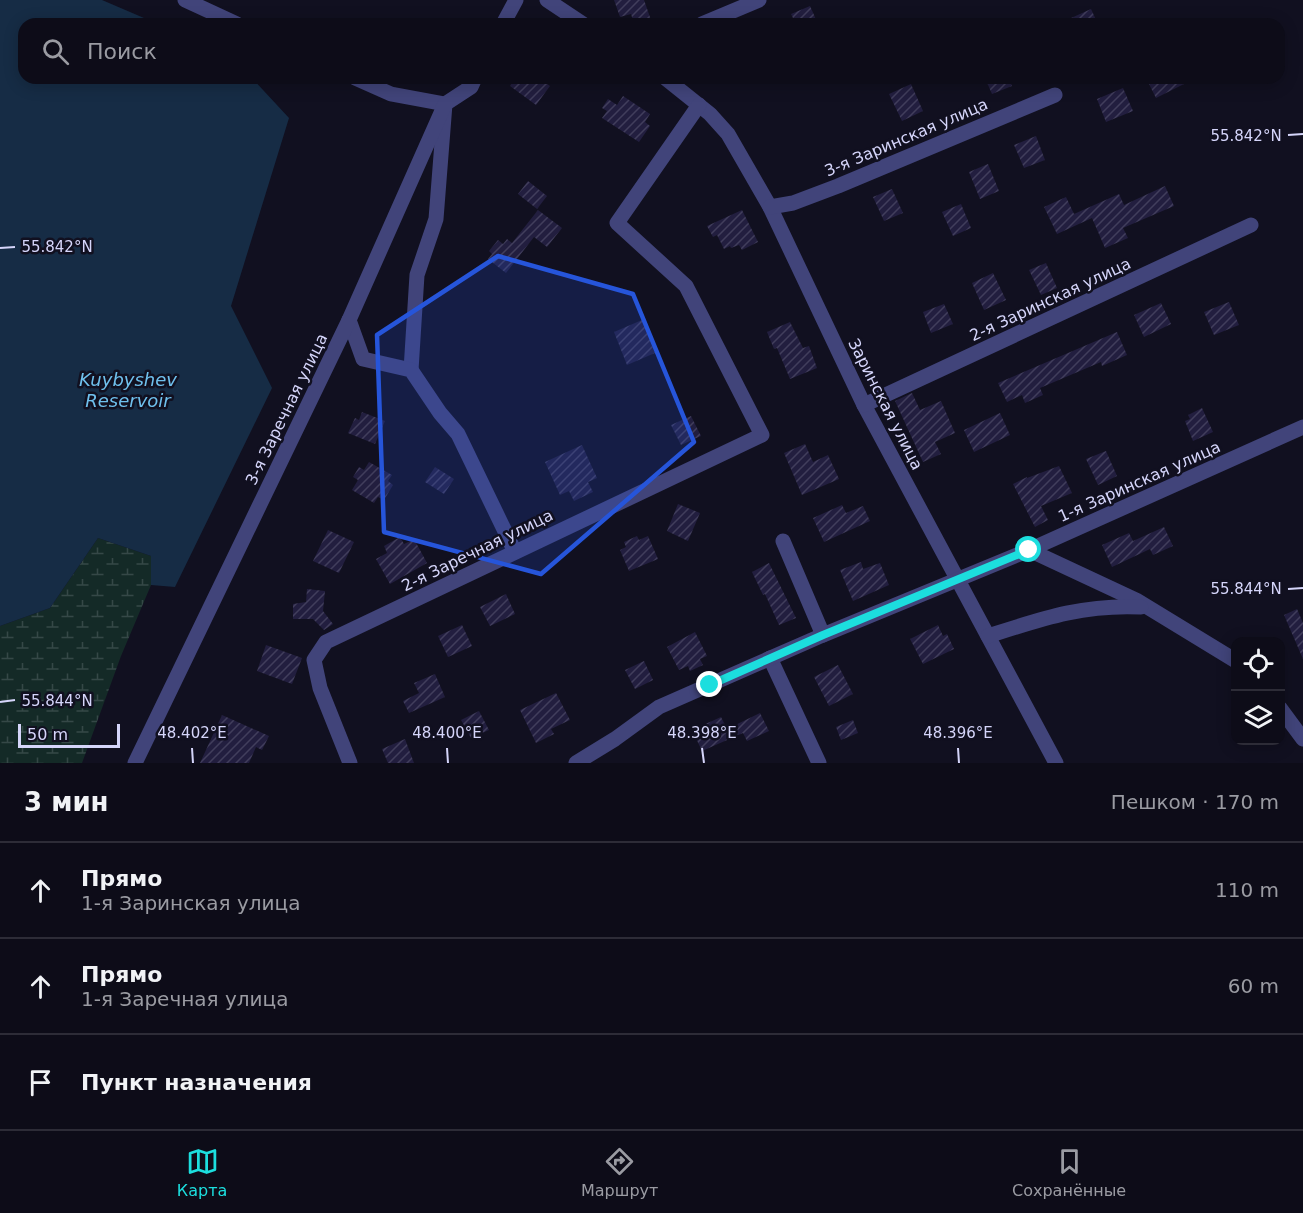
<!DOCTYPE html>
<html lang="ru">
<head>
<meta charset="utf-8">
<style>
	:root { --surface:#0d0c18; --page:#161521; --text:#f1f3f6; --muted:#9a9ba2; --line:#2d2c37; --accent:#1cdede }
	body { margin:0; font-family:"DejaVu Sans",sans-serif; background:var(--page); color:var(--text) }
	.controls { position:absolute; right:18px; bottom:18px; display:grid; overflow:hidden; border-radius:12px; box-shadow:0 3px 15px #0003 }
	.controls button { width:54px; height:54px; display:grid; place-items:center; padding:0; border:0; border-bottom:2px solid var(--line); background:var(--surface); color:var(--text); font:30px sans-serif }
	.scale { position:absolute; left:18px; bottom:15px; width:102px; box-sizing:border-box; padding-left:6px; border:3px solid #d5d5fa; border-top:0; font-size:16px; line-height:21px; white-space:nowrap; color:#d5d5fa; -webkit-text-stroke:4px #111020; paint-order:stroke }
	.stop { position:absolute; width:18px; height:18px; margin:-14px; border:4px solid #1cdede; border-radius:50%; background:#fff }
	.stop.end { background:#1cdede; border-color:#fff; box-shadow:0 2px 6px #0008 }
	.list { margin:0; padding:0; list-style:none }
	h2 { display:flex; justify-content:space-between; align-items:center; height:78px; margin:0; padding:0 24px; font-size:26px }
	h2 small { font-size:20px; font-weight:400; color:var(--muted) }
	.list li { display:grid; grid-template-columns:39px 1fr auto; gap:18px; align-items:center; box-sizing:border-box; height:96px; padding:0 24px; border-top:2px solid var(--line) }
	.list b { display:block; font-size:22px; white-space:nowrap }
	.list p { margin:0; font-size:20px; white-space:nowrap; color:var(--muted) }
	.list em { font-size:20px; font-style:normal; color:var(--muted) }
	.icon { flex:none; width:33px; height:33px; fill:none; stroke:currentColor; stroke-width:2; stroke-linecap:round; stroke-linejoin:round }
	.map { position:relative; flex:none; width:1303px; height:763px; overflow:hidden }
	.search { position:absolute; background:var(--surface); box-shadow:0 3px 15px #0003; left:18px; right:18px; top:18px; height:66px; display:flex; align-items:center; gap:15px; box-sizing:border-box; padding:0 21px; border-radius:18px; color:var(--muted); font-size:22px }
	.sheet { height:366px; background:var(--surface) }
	nav { display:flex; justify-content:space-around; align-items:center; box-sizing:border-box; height:84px; border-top:2px solid var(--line); background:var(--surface); font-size:16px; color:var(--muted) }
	nav a { display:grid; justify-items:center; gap:3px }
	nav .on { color:var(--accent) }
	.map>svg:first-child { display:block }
	.wetland { fill:url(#wetland-marsh) }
	.water { fill:#162c45 }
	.building { fill:url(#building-hatch) }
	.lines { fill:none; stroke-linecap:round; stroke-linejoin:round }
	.minor { stroke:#41447a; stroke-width:15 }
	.route { stroke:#1cdede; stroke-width:8 }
	.marked { fill:#2655da; fill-opacity:0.2; stroke:#2655da; stroke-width:4.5; stroke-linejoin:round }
	.ticks { fill:none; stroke:#d5d5fa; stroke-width:2 }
	.labels { text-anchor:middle; stroke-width:5; stroke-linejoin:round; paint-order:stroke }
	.street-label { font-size:16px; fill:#d5d5fa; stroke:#111020 }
	.water-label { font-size:18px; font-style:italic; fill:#6fc0ed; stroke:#111020 }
	.ticks-label { font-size:15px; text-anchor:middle; fill:#d5d5fa; stroke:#111020; stroke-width:5; stroke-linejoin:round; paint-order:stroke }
</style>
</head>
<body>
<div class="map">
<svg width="1303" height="763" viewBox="0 0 1303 763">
	<defs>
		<pattern id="wetland-marsh" width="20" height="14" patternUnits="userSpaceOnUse" patternTransform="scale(1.5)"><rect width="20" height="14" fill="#142a27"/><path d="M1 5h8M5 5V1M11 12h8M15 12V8" fill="none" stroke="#354847"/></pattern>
		<pattern id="building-hatch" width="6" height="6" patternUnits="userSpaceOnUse" patternTransform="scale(1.5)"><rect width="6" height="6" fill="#221e3f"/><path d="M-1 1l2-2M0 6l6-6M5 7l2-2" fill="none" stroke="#413e5c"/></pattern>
	</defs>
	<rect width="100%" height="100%" fill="#111020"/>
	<path class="wetland" d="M98 538 151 556V585L121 656 82 763H0V626L50 608Z"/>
	<path class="water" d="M0 0H102L158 24H24V78H252L289 118 231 306 272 388 175 587 151 585V556L98 538 50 608 0 626Z"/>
	<g class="building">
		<path d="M614 0H644L651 20 634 24 631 14 620 17Z"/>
		<path d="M810 6 818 24H796L791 14Z"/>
		<path d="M1091 9 1098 24H1058Z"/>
		<path d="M515 78H539L550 86 536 105 510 86Z"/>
		<path d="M985 78H1009L1012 86 992 94Z"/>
		<path d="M1146 78H1196L1156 98Z"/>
		<path d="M911 84 923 111 902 121 889 94Z"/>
		<path d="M1123 88 1133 111 1106 122 1097 99Z"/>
		<path d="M623 96 650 114 645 122 650 126 639 142 602 118 607 111 602 108 608 99 617 105Z"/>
		<path d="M1036 136 1045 160 1024 168 1014 145Z"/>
		<path d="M988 164 999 191 980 199 969 172Z"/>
		<path d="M528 181 547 196 537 209 518 194Z"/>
		<path d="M1165 186 1174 206 1123 228 1128 238 1105 248 1092 218 1057 234 1044 207 1066 197 1074 214 1119 194 1124 205Z"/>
		<path d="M892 189 903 213 884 221 873 197Z"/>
		<path d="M961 204 971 228 953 236 942 212Z"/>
		<path d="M538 210 562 228 547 247 534 237 506 273 488 259 492 254 489 251 498 240 503 244 507 239 512 243Z"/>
		<path d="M742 210 758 242 742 250 739 245 731 248 730 246 724 249 717 235 713 237 707 226Z"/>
		<path d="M1046 263 1057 288 1041 295 1029 270Z"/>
		<path d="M993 273 1006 300 984 310 972 283Z"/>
		<path d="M1229 302 1239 325 1214 335 1204 312Z"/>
		<path d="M1161 303 1171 324 1144 337 1134 315Z"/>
		<path d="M944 304 953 324 931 333 923 312Z"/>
		<path d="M642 320 655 353 627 365 614 332Z"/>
		<path d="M790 322 803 348 809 346 817 368 790 379 777 348 774 349 767 332Z"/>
		<path d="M1117 332 1127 355 1102 366 1101 362 1040 388 1043 395 1025 403 1022 395 1007 402 998 383Z"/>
		<path d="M912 393 920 410 941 401 955 433 935 442 941 454 923 462 895 401Z"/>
		<path d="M1202 408 1213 432 1193 441 1185 421 1190 419 1188 415Z"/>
		<path d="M362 412 385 421 375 444 348 433 355 418 359 420Z"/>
		<path d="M1000 413 1010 435 974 452 964 430Z"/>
		<path d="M691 416 701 436 681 445 671 425Z"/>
		<path d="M805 444 813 462 828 455 839 479 802 495 784 453Z"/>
		<path d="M582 445 597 478 588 482 593 492 574 501 569 491 560 495 545 462Z"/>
		<path d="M1106 451 1117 476 1098 485 1086 459Z"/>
		<path d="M369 462 392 475 388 481 393 485 384 500 378 497 374 503 352 490 358 480 353 477 359 467 364 470Z"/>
		<path d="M1059 466 1072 493 1041 506 1048 520 1035 527 1013 484 1027 477V478Z"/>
		<path d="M435 467 454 479 444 494 425 482Z"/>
		<path d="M678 504 700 513 688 541 667 531Z"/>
		<path d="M842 505 846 513 863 506 870 521 824 542 813 518Z"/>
		<path d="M1164 527 1173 546 1153 555 1150 549 1112 567 1102 545 1129 533 1133 541Z"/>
		<path d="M328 530 354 542 339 573 313 561Z"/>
		<path d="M637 536 639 540 648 536 658 559 629 571 620 550 626 547 624 542Z"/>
		<path d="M400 537 404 544 414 539 427 563 390 584 376 559 387 553 384 546Z"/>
		<path d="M861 562 863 569 880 563 889 585 853 601 840 570Z"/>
		<path d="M769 563 796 618 779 625 765 594 763 595 752 572Z"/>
		<path d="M307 589 325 591 323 611 333 624 324 630 313 619H293V604L306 602Z"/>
		<path d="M506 594 515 614 490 626 480 607Z"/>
		<path d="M1297 609 1303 623V659L1284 615Z"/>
		<path d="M462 625 472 646 448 657 438 636Z"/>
		<path d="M938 625 943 636 947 634 954 649 923 664 910 639Z"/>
		<path d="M695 632 707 656 700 659 703 665 690 671 688 666 679 670 667 647Z"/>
		<path d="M266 645 302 658 292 684 257 671Z"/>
		<path d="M644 661 653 680 635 689 625 670Z"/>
		<path d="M838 665 853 694 829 706 814 677Z"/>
		<path d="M435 674 445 697 409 713 403 701 419 693 414 683Z"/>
		<path d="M556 693 570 720 551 729 554 734 536 743 520 710Z"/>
		<path d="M479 711 489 730 471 738 461 720Z"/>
		<path d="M760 713 769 731 747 741 743 733 702 751 692 730 721 717 727 729Z"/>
		<path d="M222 715 269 736 262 750 256 747 249 763H200Z"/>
		<path d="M853 720 858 733 841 740 836 727Z"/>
		<path d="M405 739 414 763H388L382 749Z"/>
	</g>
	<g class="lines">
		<g class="minor">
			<path d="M185 0 237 24"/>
			<path d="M547 0 583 24"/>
			<path d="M503 24 516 0"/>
			<path d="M702 24 759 0"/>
			<path d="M355 78 391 94 445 104 436 219 417 275 411 370"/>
			<path d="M665 78 710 114 728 134 770 207 864 405 1056 763"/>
			<path d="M770 207 793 203 838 186 1055 95"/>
			<path d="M349 320 363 359 411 370 440 413 458 434 515 552"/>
			<path d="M864 405 1251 225"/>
			<path d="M1029 550 1136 600 1236 661"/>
			<path d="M823 635 1029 550 1303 427"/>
			<path d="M988 636C1041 619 1084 604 1141 607"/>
			<path d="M770 658 819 763"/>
			<path d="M1280 708 1303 739"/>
			<path d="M135 763 349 320 445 104 471 87 475 78"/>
			<path d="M350 763 320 688 314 660 326 642 762 435 686 286 617 223 699 105"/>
			<path d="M576 763 615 739 659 707 823 635 783 541"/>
		</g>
	</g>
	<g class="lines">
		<path class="route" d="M710 685 823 635 1029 550"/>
	</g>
	<path class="marked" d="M498 256 633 294 694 442 541 574 384 532 377 335Z"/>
	<path class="ticks" d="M1288 135 1303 134M0 248 15 247M1288 589 1303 588M0 702 15 700M192 748 193 763M447 748 448 763M702 748 704 763M958 748 959 763"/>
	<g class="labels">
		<g class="street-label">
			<text transform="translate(906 137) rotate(-23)" y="6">3-я Заринская улица</text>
			<text transform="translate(1050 299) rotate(-25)" y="6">2-я Заринская улица</text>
			<text transform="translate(886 404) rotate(63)" y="6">Заринская улица</text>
			<text transform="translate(286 409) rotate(-64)" y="6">3-я Заречная улица</text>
			<text transform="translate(1139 481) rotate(-24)" y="6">1-я Заринская улица</text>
			<text transform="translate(477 550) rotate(-26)" y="6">2-я Заречная улица</text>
		</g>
		<g class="water-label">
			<text x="128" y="386">Kuybyshev<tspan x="128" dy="21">Reservoir</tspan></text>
		</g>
	</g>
	<g class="ticks-label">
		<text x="1246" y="141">55.842°N</text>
		<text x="57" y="252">55.842°N</text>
		<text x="1246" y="594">55.844°N</text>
		<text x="57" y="706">55.844°N</text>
		<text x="192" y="738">48.402°E</text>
		<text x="447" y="738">48.400°E</text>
		<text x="702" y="738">48.398°E</text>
		<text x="958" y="738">48.396°E</text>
	</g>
</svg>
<div class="controls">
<button><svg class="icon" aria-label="locate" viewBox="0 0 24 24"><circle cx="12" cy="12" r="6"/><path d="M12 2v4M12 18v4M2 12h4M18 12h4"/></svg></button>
<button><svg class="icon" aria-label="layers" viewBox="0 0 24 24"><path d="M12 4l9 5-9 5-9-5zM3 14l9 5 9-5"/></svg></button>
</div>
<div class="scale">50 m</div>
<div class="stop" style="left:1029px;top:550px"></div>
<div class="stop end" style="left:710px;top:685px"></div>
<div class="search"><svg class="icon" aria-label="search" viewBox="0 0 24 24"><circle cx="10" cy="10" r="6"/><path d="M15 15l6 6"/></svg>Поиск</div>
</div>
<section class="sheet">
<h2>3 мин<small>Пешком · 170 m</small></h2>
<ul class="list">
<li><svg class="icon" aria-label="ahead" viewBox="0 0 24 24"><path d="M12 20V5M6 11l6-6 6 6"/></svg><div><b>Прямо</b><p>1-я Заринская улица</p></div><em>110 m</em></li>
<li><svg class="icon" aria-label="ahead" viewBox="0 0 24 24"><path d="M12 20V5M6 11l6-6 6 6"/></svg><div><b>Прямо</b><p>1-я Заречная улица</p></div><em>60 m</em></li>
<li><svg class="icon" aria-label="arrive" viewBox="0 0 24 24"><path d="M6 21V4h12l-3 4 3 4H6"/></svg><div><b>Пункт назначения</b></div></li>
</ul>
</section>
<nav>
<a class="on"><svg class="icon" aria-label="map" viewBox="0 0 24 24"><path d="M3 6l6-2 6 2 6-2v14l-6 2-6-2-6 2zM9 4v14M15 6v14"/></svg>Карта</a>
<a><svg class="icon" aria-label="directions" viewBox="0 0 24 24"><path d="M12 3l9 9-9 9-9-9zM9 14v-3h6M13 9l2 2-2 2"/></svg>Маршрут</a>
<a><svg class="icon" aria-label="saved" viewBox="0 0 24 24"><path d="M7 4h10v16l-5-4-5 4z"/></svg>Сохранённые</a>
</nav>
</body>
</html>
